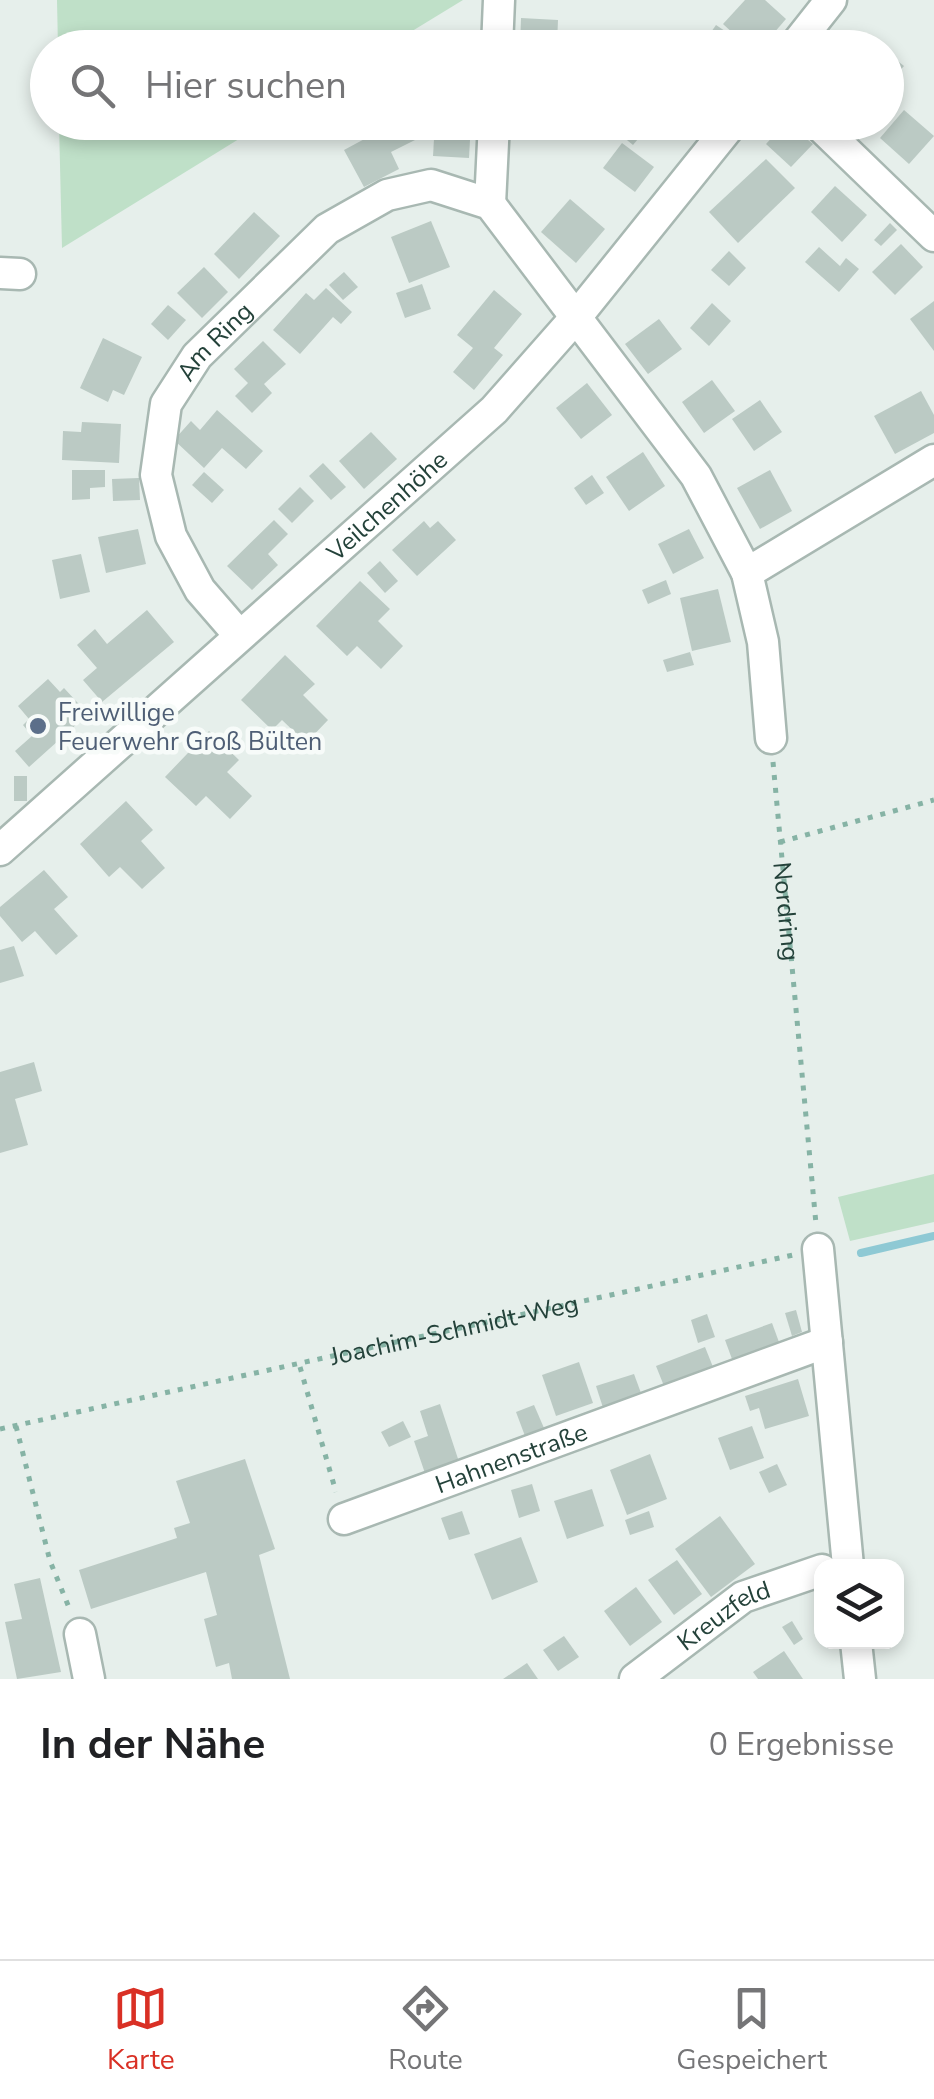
<!DOCTYPE html>
<html lang="de">
<head>
<meta charset="utf-8">
<style>
	:root { --surface:#fff; --page:#f2f2f2; --text:#202124; --muted:#757577; --line:#e0e0e0; --accent:#d93025 }
	body { margin:0; font-family:"Nunito Sans",sans-serif; background:var(--page); color:var(--text) }
	.controls { position:absolute; right:30px; bottom:30px; display:grid; overflow:hidden; border-radius:20px; box-shadow:0 5px 15px #0003 }
	.controls button { width:90px; height:90px; display:grid; place-items:center; padding:0; border:0; border-bottom:2px solid var(--line); background:var(--surface); color:var(--text); font:50px sans-serif }
	.list { margin:0; padding:0; list-style:none }
	h2 { display:flex; justify-content:space-between; align-items:center; height:130px; margin:0; padding:0 40px; font-size:42px }
	h2 small { font-size:32px; font-weight:400; color:var(--muted) }
	.icon { flex:none; width:55px; height:55px; fill:none; stroke:currentColor; stroke-width:2; stroke-linecap:round; stroke-linejoin:round }
	.map { position:relative; flex:none; width:934px; height:1679px; overflow:hidden }
	.search { position:absolute; background:var(--surface); box-shadow:0 5px 15px #0003; left:30px; right:30px; top:30px; height:110px; display:flex; align-items:center; gap:25px; box-sizing:border-box; padding:0 35px; border-radius:55px; color:var(--muted); font-size:38px }
	.sheet { height:280px; background:var(--surface) }
	nav { display:flex; justify-content:space-around; align-items:center; box-sizing:border-box; height:140px; border-top:2px solid var(--line); background:var(--surface); font-size:28px; color:var(--muted) }
	nav a { display:grid; justify-items:center; gap:5px }
	nav .on { color:var(--accent) }
	.map>svg:first-child { display:block }
	.green { fill:#bfe0c8 }
	.lines { fill:none; stroke-linecap:round; stroke-linejoin:round }
	.stream { stroke:#8ec9d4; stroke-width:8 }
	.building { fill:#bbcac4 }
	.minor-casing { stroke:#a8b8b2; stroke-width:35 }
	.path { stroke:#86b3a5; stroke-width:5; stroke-dasharray:5 8; stroke-linecap:butt }
	.minor { stroke:#fff; stroke-width:30 }
	.service-dot { fill:#5c6f8a; stroke:#f7fbf9; stroke-width:4 }
	.labels { text-anchor:middle; stroke-width:9; stroke-linejoin:round; paint-order:stroke }
	.street-label { font-size:25px; fill:#24423a; stroke:#f7fbf9 }
	.service-label { font-size:25px; fill:#4e5e75; stroke:#f7fbf9; text-anchor:start }
</style>
</head>
<body>
<div class="map">
<svg width="934" height="1679" viewBox="0 0 934 1679">
	<rect width="100%" height="100%" fill="#e6efeb"/>
	<g class="green">
		<path d="M57 0H463L386 47 58 48Z"/>
		<path d="M59 123V122L265 123 62 248Z"/>
		<path d="M934 1174V1222L850 1241 838 1197Z"/>
	</g>
	<g class="lines">
		<path class="stream" d="M861 1253 934 1236"/>
	</g>
	<g class="building">
		<path d="M745 0H765L786 19 761 48H749L723 24Z"/>
		<path d="M521 18 558 20 557 44 572 48H520Z"/>
		<path d="M716 25 737 39 731 48 709 35Z"/>
		<path d="M890 55 904 66 886 86V59Z"/>
		<path d="M904 110 934 136 909 164 880 138Z"/>
		<path d="M396 122H411L419 138 391 152 399 169 364 187 344 150Z"/>
		<path d="M435 122H471L469 158 433 156Z"/>
		<path d="M605 122H652L633 145Z"/>
		<path d="M786 122 813 144 791 167 766 144Z"/>
		<path d="M622 143 654 167 635 192 603 168Z"/>
		<path d="M766 159 795 188 738 243 709 212Z"/>
		<path d="M835 186 867 215 842 242 811 212Z"/>
		<path d="M570 199 605 229 576 263 541 232Z"/>
		<path d="M254 212 280 236 239 279 214 254Z"/>
		<path d="M431 221 450 267 409 283 391 237Z"/>
		<path d="M890 223 897 230 881 246 874 240Z"/>
		<path d="M901 244 923 267 895 295 872 272Z"/>
		<path d="M819 247 840 266 846 258 859 269 839 292 805 262Z"/>
		<path d="M729 251 746 268 729 286 711 270Z"/>
		<path d="M204 267 228 292 202 318 177 293Z"/>
		<path d="M344 272 358 287 343 300 329 285Z"/>
		<path d="M422 284 431 309 405 318 396 293Z"/>
		<path d="M326 288 352 312 341 324 333 317 300 354 273 330 306 293 314 300Z"/>
		<path d="M494 290 522 314 494 348 503 355 474 390 453 372 473 348 457 335Z"/>
		<path d="M934 301V351L910 319Z"/>
		<path d="M712 303 731 321 709 346 690 328Z"/>
		<path d="M168 305 186 320 168 340 151 324Z"/>
		<path d="M659 319 682 349 648 374 625 344Z"/>
		<path d="M103 338 142 357 124 395 113 390 108 402 80 388Z"/>
		<path d="M263 341 286 364 264 384 272 393 252 413 235 396 248 383 234 369Z"/>
		<path d="M712 380 735 411 704 433 682 402Z"/>
		<path d="M587 383 612 415 581 439 556 408Z"/>
		<path d="M921 391 934 415V433L895 454 874 416Z"/>
		<path d="M760 400 782 432 754 451 732 419Z"/>
		<path d="M217 410 263 451 246 469 222 448 204 468 174 440 191 421 200 430Z"/>
		<path d="M82 422 121 424 119 463 62 460 63 431 81 432Z"/>
		<path d="M371 432 397 459 364 489 339 461Z"/>
		<path d="M643 452 665 486 629 511 606 477Z"/>
		<path d="M323 463 346 487 331 500 309 476Z"/>
		<path d="M72 470H105V487L90 488V499L72 500Z"/>
		<path d="M770 470 792 511 760 529 737 488Z"/>
		<path d="M204 472 224 490 212 503 192 485Z"/>
		<path d="M592 475 604 493 586 505 574 488Z"/>
		<path d="M139 478 140 500 113 501 112 479Z"/>
		<path d="M300 487 314 501 292 523 278 509Z"/>
		<path d="M274 520 288 534 268 554 278 565 252 590 227 566Z"/>
		<path d="M424 521 430 528 438 521 456 540 417 576 392 550Z"/>
		<path d="M138 529 146 564 106 573 98 537Z"/>
		<path d="M689 529 704 558 673 574 658 544Z"/>
		<path d="M81 554 90 592 60 599 52 560Z"/>
		<path d="M380 561 398 581 385 593 367 573Z"/>
		<path d="M666 580 671 594 648 604 642 590Z"/>
		<path d="M360 581 390 609 378 621 403 646 381 669 357 646 347 656 316 626Z"/>
		<path d="M718 589 731 642 692 651 680 598Z"/>
		<path d="M147 610 174 642 102 702 83 680 97 668 77 645 95 629 107 644Z"/>
		<path d="M690 652 694 665 667 672 663 660Z"/>
		<path d="M285 655 315 684 303 695 328 720 306 743 282 720 272 730 241 700Z"/>
		<path d="M48 679 60 692 64 688 88 714 29 767 15 751 32 736 23 725 29 719 18 706Z"/>
		<path d="M209 731 239 760 227 772 252 796 230 819 206 796 196 806 165 777Z"/>
		<rect x="14" y="776" width="13" height="25"/>
		<path d="M126 801 153 830 141 841 165 868 142 889 120 867 109 877 80 844Z"/>
		<path d="M44 870 68 897 54 909 78 936 56 955 35 931 22 942 0 916V907Z"/>
		<path d="M14 946 24 976 0 983V950Z"/>
		<path d="M34 1062 42 1091 15 1099 28 1145 0 1153V1072Z"/>
		<path d="M796 1310 802 1332 792 1336 785 1313Z"/>
		<path d="M707 1314 715 1337 698 1343 691 1320Z"/>
		<path d="M772 1323 783 1353 736 1370 725 1340Z"/>
		<path d="M705 1347 717 1377 668 1396 656 1366Z"/>
		<path d="M579 1362 593 1403 556 1416 542 1375Z"/>
		<path d="M634 1374 645 1404 606 1417 596 1386Z"/>
		<path d="M798 1379 809 1416 765 1429 759 1408 750 1411 745 1396Z"/>
		<path d="M440 1404 462 1471 428 1482 414 1441 428 1436 420 1411Z"/>
		<path d="M534 1405 544 1428 525 1436 516 1412Z"/>
		<path d="M403 1421 411 1437 389 1447 381 1432Z"/>
		<path d="M752 1426 764 1458 730 1470 718 1438Z"/>
		<path d="M650 1454 667 1499 627 1515 610 1470Z"/>
		<path d="M245 1459 275 1549 259 1555 290 1679H232L229 1663 216 1667 204 1619 217 1615 206 1572 91 1609 79 1570 177 1538 174 1528 190 1523 176 1481Z"/>
		<path d="M777 1464 787 1485 769 1493 759 1472Z"/>
		<path d="M532 1484 540 1511 519 1518 511 1490Z"/>
		<path d="M592 1489 604 1526 567 1539 554 1501Z"/>
		<path d="M462 1511 470 1534 449 1540 441 1518Z"/>
		<path d="M649 1511 654 1527 630 1535 625 1520Z"/>
		<path d="M720 1516 755 1564 711 1597 675 1549Z"/>
		<path d="M521 1537 538 1582 492 1600 474 1554Z"/>
		<path d="M677 1560 702 1594 674 1615 648 1580Z"/>
		<path d="M40 1578 61 1672 17 1679 5 1622 22 1619 14 1584Z"/>
		<path d="M636 1587 662 1622 630 1646 604 1611Z"/>
		<path d="M792 1621 803 1639 794 1645 782 1627Z"/>
		<path d="M564 1636 579 1657 558 1671 543 1650Z"/>
		<path d="M784 1651 803 1679H758L753 1672Z"/>
		<path d="M527 1663 538 1679H503Z"/>
	</g>
	<g class="lines">
		<g class="minor-casing">
			<g id="minor">
				<path d="M497 48 499 0"/>
				<path d="M793 48 831 0"/>
				<path d="M816 122 934 236"/>
				<path d="M490 204 494 122"/>
				<path d="M0 273 20 274"/>
				<path d="M747 573 934 460"/>
				<path id="s3" d="M239 635 200 590 171 536 156 475 166 404 197 356 327 229 387 195 431 185 490 204 696 476 747 573 763 642 771 738"/>
				<path id="s4" d="M0 850 494 410 577 316 733 122"/>
				<path d="M818 1249 848 1566"/>
				<path id="s5" d="M344 1519 827 1342"/>
				<path d="M80 1634 89 1679"/>
				<path d="M856 1642 860 1679"/>
				<path id="s6" d="M635 1679 743 1597 822 1570"/>
			</g>
		</g>
		<g class="path">
			<path id="s1" d="M773 762 816 1224"/>
			<path d="M780 842 934 800"/>
			<path d="M300 1367 336 1492"/>
			<path d="M16 1426 50 1561 70 1610"/>
			<path id="s2" d="M0 1429 793 1255"/>
		</g>
		<use href="#minor" class="minor"/>
	</g>
	<circle class="service-dot" cx="38" cy="726" r="10"/>
	<g class="labels">
		<g class="street-label">
			<text dy="9" stroke="none"><textPath href="#s3" startOffset="335">Am Ring</textPath></text>
			<text dy="9" stroke="none"><textPath href="#s4" startOffset="518">Veilchenhöhe</textPath></text>
			<text dy="9" stroke="none"><textPath href="#s1" startOffset="150">Nordring</textPath></text>
			<text dy="9" stroke="none"><textPath href="#s2" startOffset="465">Joachim-Schmidt-Weg</textPath></text>
			<text dy="9" stroke="none"><textPath href="#s5" startOffset="178">Hahnenstraße</textPath></text>
			<text dy="9" stroke="none"><textPath href="#s6" startOffset="110">Kreuzfeld</textPath></text>
		</g>
		<g class="service-label">
			<text x="58" y="721">Freiwillige<tspan x="58" dy="29">Feuerwehr Groß Bülten</tspan></text>
		</g>
	</g>
</svg>
<div class="controls">
<button><svg class="icon" aria-label="layers" viewBox="0 0 24 24"><path d="M12 4l9 5-9 5-9-5zM3 14l9 5 9-5"/></svg></button>
</div>
<div class="search"><svg class="icon" aria-label="search" viewBox="0 0 24 24"><circle cx="10" cy="10" r="6"/><path d="M15 15l6 6"/></svg>Hier suchen</div>
</div>
<section class="sheet">
<h2>In der Nähe<small>0 Ergebnisse</small></h2>
<ul class="list">
</ul>
</section>
<nav>
<a class="on"><svg class="icon" aria-label="map" viewBox="0 0 24 24"><path d="M3 6l6-2 6 2 6-2v14l-6 2-6-2-6 2zM9 4v14M15 6v14"/></svg>Karte</a>
<a><svg class="icon" aria-label="directions" viewBox="0 0 24 24"><path d="M12 3l9 9-9 9-9-9zM9 14v-3h6M13 9l2 2-2 2"/></svg>Route</a>
<a><svg class="icon" aria-label="saved" viewBox="0 0 24 24"><path d="M7 4h10v16l-5-4-5 4z"/></svg>Gespeichert</a>
</nav>
</body>
</html>
